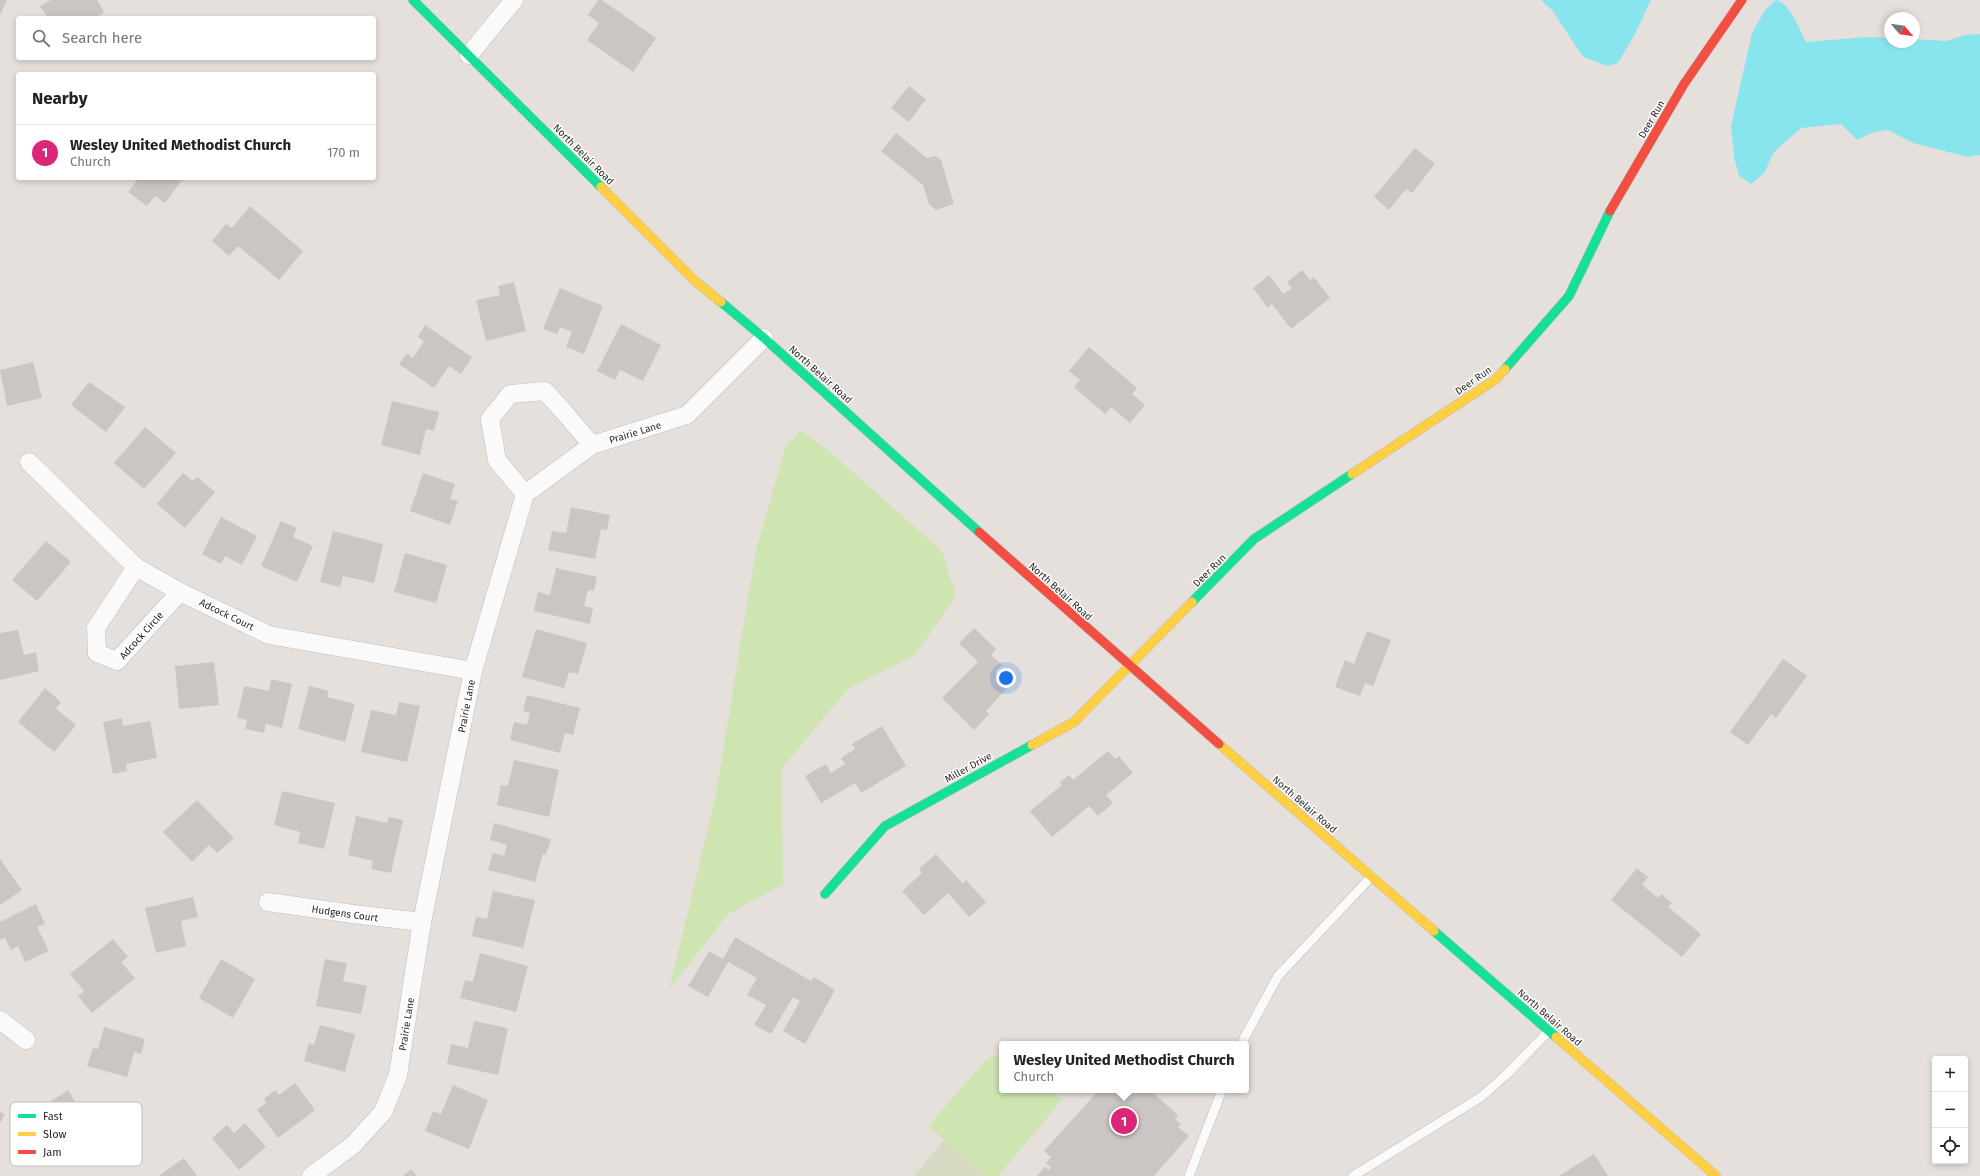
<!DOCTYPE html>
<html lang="en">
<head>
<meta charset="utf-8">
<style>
	:root { --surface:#fff; --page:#f6f6f6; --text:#222; --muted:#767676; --line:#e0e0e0; --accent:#db2777 }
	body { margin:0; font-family:"Fira Sans",sans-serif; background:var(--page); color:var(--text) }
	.controls { position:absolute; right:12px; bottom:12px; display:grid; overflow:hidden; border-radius:4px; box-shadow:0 2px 6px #0003 }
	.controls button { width:36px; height:36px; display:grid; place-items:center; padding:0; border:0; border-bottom:1px solid var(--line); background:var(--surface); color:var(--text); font:20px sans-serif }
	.compass { position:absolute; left:1884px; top:12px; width:36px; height:36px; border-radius:50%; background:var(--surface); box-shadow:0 2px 6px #0003; rotate:119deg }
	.you { position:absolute; left:1006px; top:678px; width:14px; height:14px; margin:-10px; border:3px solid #fff; border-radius:50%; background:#1a73e8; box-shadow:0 0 0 6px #1a73e833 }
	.badge { display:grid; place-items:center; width:26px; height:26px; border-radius:50%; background:var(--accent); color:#fff; font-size:13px; font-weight:700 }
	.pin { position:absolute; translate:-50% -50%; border:2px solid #fff; box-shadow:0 1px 4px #0006 }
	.popup { position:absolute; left:999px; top:1041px; width:250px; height:52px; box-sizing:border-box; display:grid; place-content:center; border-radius:4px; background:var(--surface); filter:drop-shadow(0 1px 3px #0005); font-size:13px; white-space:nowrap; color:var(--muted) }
	.popup b { font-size:15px; color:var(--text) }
	.popup::after { content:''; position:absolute; left:50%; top:100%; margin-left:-8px; border:8px solid transparent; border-top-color:var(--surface) }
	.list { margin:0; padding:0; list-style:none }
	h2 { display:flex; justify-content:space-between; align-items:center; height:52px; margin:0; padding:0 16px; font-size:17px }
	h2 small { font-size:13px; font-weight:400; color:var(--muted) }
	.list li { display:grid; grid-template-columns:26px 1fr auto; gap:12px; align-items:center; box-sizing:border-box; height:56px; padding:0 16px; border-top:1px solid var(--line) }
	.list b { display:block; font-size:15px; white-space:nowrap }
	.list p { margin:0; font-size:13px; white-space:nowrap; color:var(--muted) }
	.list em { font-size:13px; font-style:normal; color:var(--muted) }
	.icon { flex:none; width:22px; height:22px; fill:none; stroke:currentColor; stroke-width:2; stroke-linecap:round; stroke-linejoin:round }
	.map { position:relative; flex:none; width:1980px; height:1176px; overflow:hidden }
	.search { position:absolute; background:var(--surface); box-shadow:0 2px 6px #0003; left:16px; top:16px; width:360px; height:44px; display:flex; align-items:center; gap:10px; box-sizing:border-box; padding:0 14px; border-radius:4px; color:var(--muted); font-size:15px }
	.panel { position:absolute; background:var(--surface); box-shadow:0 2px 6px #0003; left:16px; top:72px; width:360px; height:108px; border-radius:4px }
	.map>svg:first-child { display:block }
	.green { fill:#cee4b1 }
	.cemetery { fill:#d6dac2 }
	.water { fill:#88e5ee }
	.building { fill:#cbc6c3 }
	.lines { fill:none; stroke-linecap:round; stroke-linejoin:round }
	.lane-casing { stroke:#bfbdbe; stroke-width:10 }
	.street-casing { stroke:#bfbdbe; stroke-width:19 }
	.fast-casing { stroke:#bfbdbe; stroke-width:10 }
	.slow-casing { stroke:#bfbdbe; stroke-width:10 }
	.jam-casing { stroke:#bfbdbe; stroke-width:10 }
	.lane { stroke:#fbfafa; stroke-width:9 }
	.street { stroke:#fbfafa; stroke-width:18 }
	.fast { stroke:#16e098; stroke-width:9 }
	.slow { stroke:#ffcf43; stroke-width:9 }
	.jam { stroke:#f24e42; stroke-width:9 }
	.labels { text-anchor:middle; stroke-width:3; stroke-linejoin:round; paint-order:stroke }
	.street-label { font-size:10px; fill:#272727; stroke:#fff }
	.key { fill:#fff; stroke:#bebebe; stroke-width:1 }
	.key-label { font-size:11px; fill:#272727 }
</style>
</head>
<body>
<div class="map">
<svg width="1980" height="1176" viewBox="0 0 1980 1176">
	<rect width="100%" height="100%" fill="#e6e0dc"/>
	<g class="green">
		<path d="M801 430 830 452 942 551 956 596 915 655 849 688 782 768 783 884 727 915 669 990 715 799 756 551 785 448Z"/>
		<path d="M1002 1053V1090H1051L1062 1100 998 1176H986L928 1126 988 1058Z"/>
	</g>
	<path class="cemetery" d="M944 1140 986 1176H914Z"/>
	<g class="water">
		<path d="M1541 0H1651L1635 34 1618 63 1608 66 1583 57 1552 10Z"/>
		<path d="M1776 0C1790 3 1800 30 1806 42L1868 37 1890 38V42H1914V39L1946 41 1965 35 1980 34V155L1968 157 1913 143 1888 130 1874 132 1857 140 1841 124 1801 128 1773 153 1765 172 1751 184 1739 176 1734 157 1731 126 1752 33 1765 10Z"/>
	</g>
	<g class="building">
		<path d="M0 0H7L0 15Z"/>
		<path d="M51 0H97L104 12 94 18H48L40 6Z"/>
		<path d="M598 0H602L656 38 633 72 587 40 599 23 588 15Z"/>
		<path d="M909 86 926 99 909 122 891 108Z"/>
		<path d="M896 133 927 158 935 156 941 160 954 204 936 210 929 204 923 185 881 151Z"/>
		<path d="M1415 148 1435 164 1412 193 1406 189 1389 210 1374 197Z"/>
		<path d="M136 178H179L182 180 165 203 155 196 147 206 128 192 138 179Z"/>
		<path d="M250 206 303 251 279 280 238 246 229 256 212 241 226 224 232 228Z"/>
		<path d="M1302 270 1310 280 1314 277 1330 298 1291 329 1272 304 1268 308 1253 288 1269 275 1283 294 1292 288 1287 282Z"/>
		<path d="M514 282 526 331 486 341 476 300 500 295 498 286Z"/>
		<path d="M560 288 603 306 584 354 566 347 572 332 560 327 557 334 543 329Z"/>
		<path d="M621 324 661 345 643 381 620 370 615 380 597 371Z"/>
		<path d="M425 325 472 357 461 374 449 366 434 388 399 364 407 353 413 358 424 341 418 337Z"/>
		<path d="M1089 347 1137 388 1132 394 1145 405 1130 423 1111 407 1105 414 1074 387 1080 380 1069 371Z"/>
		<path d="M33 362 42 398 7 406 0 370Z"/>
		<path d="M89 382 125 407 106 432 71 405Z"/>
		<path d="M392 401 439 412 434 431 426 429 420 455 381 445Z"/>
		<path d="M145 427 176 453 144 489 114 463Z"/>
		<path d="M183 473 193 481 197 477 215 492 185 528 157 504Z"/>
		<path d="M423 473 455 484 450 499 458 501 450 525 410 511Z"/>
		<path d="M571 507 610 515 607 530 601 529 595 559 548 550 552 531 566 533Z"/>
		<path d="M221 517 257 536 242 565 225 556 221 564 202 554Z"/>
		<path d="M281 521 297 528 293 537 313 546 297 582 261 566Z"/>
		<path d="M333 531 383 544 374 583 343 576 340 587 320 582Z"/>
		<path d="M46 541 71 562 37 601 12 580Z"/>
		<path d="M405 553 447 565 436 603 394 592Z"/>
		<path d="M556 568 597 577 594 591 588 590 584 606 593 608 590 624 534 611 538 592 550 595Z"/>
		<path d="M974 628 996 649 991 655 1002 665 995 672 1009 686 986 711 989 714 974 730 942 698 978 662 959 643Z"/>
		<path d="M536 629 587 643 578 674 569 672 564 688 522 677Z"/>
		<path d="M18 630 24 655 36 652 39 671 0 680V633Z"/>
		<path d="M1367 631 1391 640 1373 686 1365 683 1360 696 1335 687 1345 660 1354 664Z"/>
		<path d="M1783 659 1807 676 1776 718 1771 714 1748 745 1730 732Z"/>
		<path d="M214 662 219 705 179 709 175 666Z"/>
		<path d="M271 679 292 684 282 728 266 724 264 733 245 729 247 720 237 718 244 686 269 691Z"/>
		<path d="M309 686 329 691 327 697 355 704 345 742 298 729Z"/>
		<path d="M45 688 61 702 56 709 76 725 54 752 18 722Z"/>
		<path d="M527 695 580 708 573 735 565 733 560 753 510 740 514 722 527 725 530 713 523 711Z"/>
		<path d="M399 702 420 706 407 762 361 752 371 710 396 715Z"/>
		<path d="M122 718 123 726 150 721 157 758 126 764 127 771 113 774 103 722Z"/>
		<path d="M882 726 906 766 861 793 855 783 821 803 805 776 826 764 831 773 845 764 841 758 855 749 852 744Z"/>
		<path d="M1108 751 1115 759 1119 756 1133 773 1106 795 1113 803 1098 816 1089 806 1052 837 1030 811 1062 785 1060 782 1069 775 1073 780Z"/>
		<path d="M514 760 559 770 549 817 497 805 501 785 508 786Z"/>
		<path d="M282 791 335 803 324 849 298 843 300 832 274 825Z"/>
		<path d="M197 800 234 838 217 853 209 845 192 862 163 832Z"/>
		<path d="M356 816 387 823 389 817 403 820 391 873 371 869 373 861 348 855Z"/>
		<path d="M494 823 551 839 546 855 543 854 535 882 488 870 493 853 504 856 507 845 490 840Z"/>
		<path d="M936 854 963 884 966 880 986 902 969 917 948 893 924 915 902 891 922 873 919 869Z"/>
		<path d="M0 859 22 890 0 905Z"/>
		<path d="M1637 868 1648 877 1642 885 1658 898 1661 894 1672 903 1668 907 1701 934 1682 957 1611 900Z"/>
		<path d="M493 891 535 900 523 948 472 936 476 917 487 919Z"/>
		<path d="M193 897 198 917 181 921 186 946 156 953 145 908Z"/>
		<path d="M36 904 45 924 37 927 49 951 25 962 18 946 11 950 5 938 0 940V922Z"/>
		<path d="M735 937 811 981 814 977 835 990 805 1044 783 1031 800 1001 793 997 771 1034 754 1025 766 1005 747 995 757 978 728 962 708 997 688 986 709 951 723 959Z"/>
		<path d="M113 939 128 957 121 962 135 978 92 1013 78 996 84 991 70 974Z"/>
		<path d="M480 953 528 966 516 1012 460 998 465 980 473 982Z"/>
		<path d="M221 959 255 979 233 1018 199 998Z"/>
		<path d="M325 959 347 963 343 981 367 986 361 1014 316 1006Z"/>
		<path d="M474 1021 508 1028 498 1075 447 1064 451 1044 468 1048Z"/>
		<path d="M320 1025 355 1034 345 1072 304 1061 309 1043 314 1045Z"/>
		<path d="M104 1027 145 1039 141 1054 134 1052 127 1077 87 1066 93 1048 98 1049Z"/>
		<path d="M295 1083 315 1110 278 1138 257 1110 266 1103 264 1099 275 1090 279 1095Z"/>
		<path d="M453 1085 488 1100 469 1149 425 1131 433 1111 441 1114Z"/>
		<path d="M68 1090 94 1132 51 1159 30 1127 56 1110 50 1102Z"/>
		<path d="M1099 1090H1150L1178 1115 1175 1119 1181 1124 1178 1127 1189 1136 1154 1176H1037L1045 1167 1049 1170 1051 1168 1046 1163 1051 1157 1044 1151Z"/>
		<path d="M0 1112 5 1114 0 1123Z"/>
		<path d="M245 1123 266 1147 239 1170 212 1138 227 1125 234 1133Z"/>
		<path d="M1594 1154 1608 1176H1559Z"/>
		<path d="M184 1158 197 1176H159Z"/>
		<path d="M411 1169 417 1176H403Z"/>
	</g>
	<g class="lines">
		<g class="lane-casing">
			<g id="lane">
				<path d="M1241 1044 1278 976 1371 877"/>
				<path d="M1189 1176 1222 1090"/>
				<path d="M1353 1176 1481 1097 1507 1074 1549 1031"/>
			</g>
		</g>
		<g class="street-casing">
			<g id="street">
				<path d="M469 55 514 0"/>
				<path d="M29 462 136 567 180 592 269 635 473 671"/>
				<path d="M525 494 497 460 490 419 510 394 545 391 564 412 592 445"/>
				<path d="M136 567 96 628 97 653 117 661 180 592"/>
				<path d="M268 902 353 914 422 922"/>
				<path d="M0 1020 26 1040"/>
				<path d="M311 1176 353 1145 383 1112 398 1075 422 922 473 671 525 494 592 445 687 415 764 338"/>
			</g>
		</g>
		<g class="fast-casing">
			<g id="fast">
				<path d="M413 0 601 187"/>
				<path d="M721 302 764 338 979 532"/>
				<path d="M1505 369 1569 296 1610 211"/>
				<path d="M1192 602 1254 539 1352 474"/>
				<path d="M825 894 885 826 1032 745"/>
				<path d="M1434 931 1556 1037"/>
			</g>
		</g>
		<g class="slow-casing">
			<g id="slow">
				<path d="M601 187 695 281 721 302"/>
				<path d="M1352 474 1496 379 1505 369"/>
				<path d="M1219 744 1434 931"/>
				<path d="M1032 745 1074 722 1192 602"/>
				<path d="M1556 1037 1716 1176"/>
			</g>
		</g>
		<g class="jam-casing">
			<g id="jam">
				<path d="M1610 211 1684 84 1742 0"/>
				<path d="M979 532 1219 744"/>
			</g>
		</g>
		<use href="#lane" class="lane"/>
		<use href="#street" class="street"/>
		<use href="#fast" class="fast"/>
		<use href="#slow" class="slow"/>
		<use href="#jam" class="jam"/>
	</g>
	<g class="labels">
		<g class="street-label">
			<text transform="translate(1651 119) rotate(-60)" y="4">Deer Run</text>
			<text transform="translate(584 154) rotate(45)" y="4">North Belair Road</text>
			<text transform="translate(821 374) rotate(42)" y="4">North Belair Road</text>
			<text transform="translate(1473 380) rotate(-35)" y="4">Deer Run</text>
			<text transform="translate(635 432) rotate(-17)" y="4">Prairie Lane</text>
			<text transform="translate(1209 570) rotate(-45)" y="4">Deer Run</text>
			<text transform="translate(1061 591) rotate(42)" y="4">North Belair Road</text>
			<text transform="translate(227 614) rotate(26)" y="4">Adcock Court</text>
			<text transform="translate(141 635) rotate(-48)" y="4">Adcock Circle</text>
			<text transform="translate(466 706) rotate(-79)" y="4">Prairie Lane</text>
			<text transform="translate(968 767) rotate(-29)" y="4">Miller Drive</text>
			<text transform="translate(1305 804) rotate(41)" y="4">North Belair Road</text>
			<text transform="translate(345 913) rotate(8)" y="4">Hudgens Court</text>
			<text transform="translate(1550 1017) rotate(41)" y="4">North Belair Road</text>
			<text transform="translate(406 1024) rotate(-81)" y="4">Prairie Lane</text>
		</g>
	</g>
	<rect x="10" y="1102" width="132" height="64" rx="6" class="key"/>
	<rect x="18" y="1114" width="18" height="4" fill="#16e098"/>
	<rect x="18" y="1132" width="18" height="4" fill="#ffcf43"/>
	<rect x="18" y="1150" width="18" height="4" fill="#f24e42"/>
	<g class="key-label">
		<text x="43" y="1120">Fast</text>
		<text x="43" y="1138">Slow</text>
		<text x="43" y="1156">Jam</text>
	</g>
</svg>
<div class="controls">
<button>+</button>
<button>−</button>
<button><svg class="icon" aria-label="locate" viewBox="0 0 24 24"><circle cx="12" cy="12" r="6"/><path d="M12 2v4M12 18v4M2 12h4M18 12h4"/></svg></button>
</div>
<svg class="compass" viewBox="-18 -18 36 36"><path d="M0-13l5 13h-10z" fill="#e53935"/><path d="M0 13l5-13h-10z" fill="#767676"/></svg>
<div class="you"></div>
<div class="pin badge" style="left:1124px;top:1121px">1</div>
<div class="popup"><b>Wesley United Methodist Church</b>Church</div>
<div class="search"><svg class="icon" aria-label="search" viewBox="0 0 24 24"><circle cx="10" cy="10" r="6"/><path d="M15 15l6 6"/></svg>Search here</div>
<section class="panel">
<h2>Nearby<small></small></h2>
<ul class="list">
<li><span class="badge">1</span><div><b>Wesley United Methodist Church</b><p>Church</p></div><em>170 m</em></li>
</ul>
</section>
</div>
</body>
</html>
